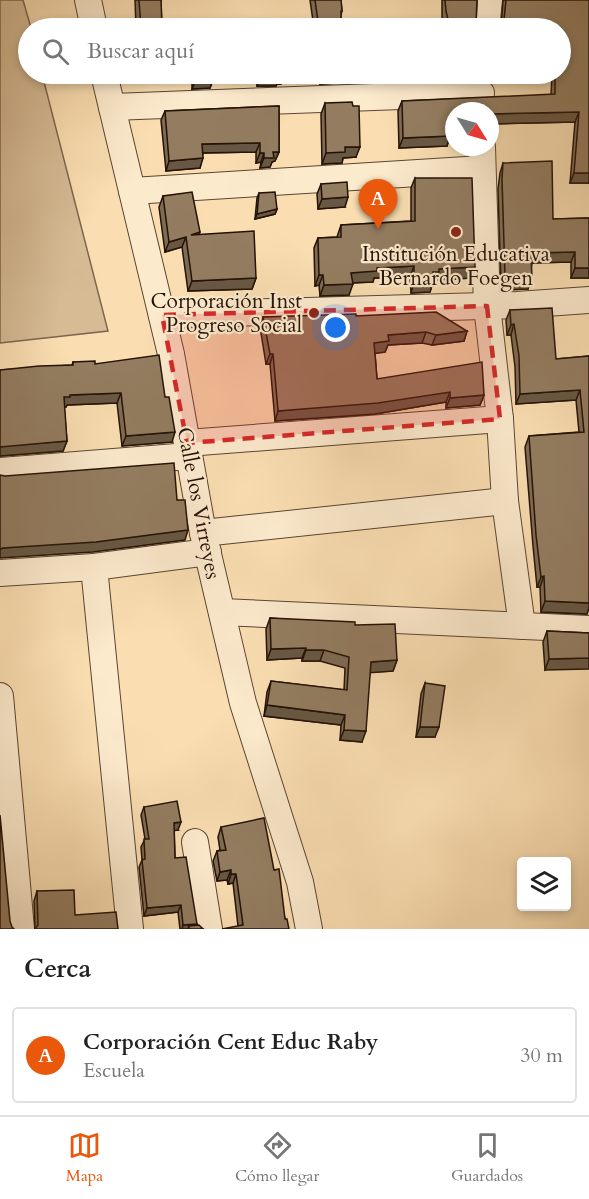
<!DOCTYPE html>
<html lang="es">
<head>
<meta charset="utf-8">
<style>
	:root { --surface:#fff; --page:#f2f2f2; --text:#222; --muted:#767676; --line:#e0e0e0; --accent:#ea580c }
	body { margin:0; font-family:Cardo,serif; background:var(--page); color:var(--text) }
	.controls { position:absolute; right:18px; bottom:18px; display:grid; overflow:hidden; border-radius:6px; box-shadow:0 3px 9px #0003 }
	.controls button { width:54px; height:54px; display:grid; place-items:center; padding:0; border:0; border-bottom:2px solid var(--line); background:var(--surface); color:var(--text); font:30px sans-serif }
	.compass { position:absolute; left:445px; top:102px; width:54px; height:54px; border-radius:50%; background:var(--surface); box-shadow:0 3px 9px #0003; rotate:127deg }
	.you { position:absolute; left:336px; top:328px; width:21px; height:21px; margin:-15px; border:4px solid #fff; border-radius:50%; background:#1a73e8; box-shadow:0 0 0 9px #1a73e833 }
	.badge { display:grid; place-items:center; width:39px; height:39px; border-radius:50%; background:var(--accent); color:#fff; font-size:20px; font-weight:700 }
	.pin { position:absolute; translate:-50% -50px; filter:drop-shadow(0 2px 3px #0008) }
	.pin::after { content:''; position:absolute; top:32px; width:21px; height:18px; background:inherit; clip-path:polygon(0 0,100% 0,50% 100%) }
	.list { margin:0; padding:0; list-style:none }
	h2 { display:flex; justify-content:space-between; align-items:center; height:78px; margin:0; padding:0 24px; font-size:26px }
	h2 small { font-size:20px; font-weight:400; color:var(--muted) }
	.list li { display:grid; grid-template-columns:39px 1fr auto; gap:18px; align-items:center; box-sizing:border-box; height:96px; margin:0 12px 12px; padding:0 12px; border:2px solid var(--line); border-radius:6px }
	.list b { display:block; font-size:22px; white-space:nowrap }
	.list p { margin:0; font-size:20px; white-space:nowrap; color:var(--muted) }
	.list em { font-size:20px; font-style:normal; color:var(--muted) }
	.icon { flex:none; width:33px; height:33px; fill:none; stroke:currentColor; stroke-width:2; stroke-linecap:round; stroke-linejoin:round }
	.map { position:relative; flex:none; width:589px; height:929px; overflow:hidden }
	.search { position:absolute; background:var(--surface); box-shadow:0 3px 9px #0003; left:18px; right:18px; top:18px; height:66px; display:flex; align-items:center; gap:15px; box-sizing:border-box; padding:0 21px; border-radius:33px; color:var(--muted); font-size:22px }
	.sheet { height:186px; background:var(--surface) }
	nav { display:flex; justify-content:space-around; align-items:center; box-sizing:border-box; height:84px; border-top:2px solid var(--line); background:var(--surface); font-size:16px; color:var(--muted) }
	nav a { display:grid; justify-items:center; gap:3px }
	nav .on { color:var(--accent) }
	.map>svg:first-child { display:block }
	.green { fill:#d6bb95; stroke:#7d664e; stroke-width:1.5 }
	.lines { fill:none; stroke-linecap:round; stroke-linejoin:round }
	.street-casing { stroke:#5a4532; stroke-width:28 }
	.street { stroke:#fceacd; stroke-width:26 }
	.wall { fill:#7e6b53; stroke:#241207; stroke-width:1.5 }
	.shaded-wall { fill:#675743; stroke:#241207; stroke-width:1.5 }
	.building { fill:#937c60; stroke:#241207; stroke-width:1.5 }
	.marked { fill:#d62828; fill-opacity:0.2; stroke:#d62828; stroke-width:4.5; stroke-dasharray:12 8; stroke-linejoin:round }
	.poi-dot { fill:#8f2418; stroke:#fceacd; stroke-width:2 }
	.labels { text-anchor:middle; stroke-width:4.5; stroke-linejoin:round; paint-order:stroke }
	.poi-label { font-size:21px; fill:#241207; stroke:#fceacd }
	.street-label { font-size:21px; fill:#241207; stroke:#fceacd }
</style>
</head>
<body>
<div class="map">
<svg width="589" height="929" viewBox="0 0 589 929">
	<rect width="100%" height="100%" fill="#fadeb2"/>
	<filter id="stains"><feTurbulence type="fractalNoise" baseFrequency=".00333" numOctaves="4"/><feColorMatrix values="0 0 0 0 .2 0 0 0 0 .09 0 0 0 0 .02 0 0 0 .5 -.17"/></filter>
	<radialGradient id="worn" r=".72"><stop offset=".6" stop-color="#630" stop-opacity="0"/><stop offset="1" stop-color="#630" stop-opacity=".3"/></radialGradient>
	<path class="green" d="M0 0H23L31 28H28V74H42L108 331 0 343Z"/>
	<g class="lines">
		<g class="street-casing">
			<g id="street">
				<path d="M88 0 94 28"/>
				<path d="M486 28 489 0"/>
				<path d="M104 74 171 354 203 533 243 703 300 882 309 929"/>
				<path d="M112 107 481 93"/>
				<path d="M482 147 487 306 500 419 505 501 522 626"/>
				<path d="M132 191 482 169"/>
				<path d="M162 315 517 305 589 300"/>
				<path d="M187 443 500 419"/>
				<path d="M0 471 189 456"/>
				<path d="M203 533 505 501"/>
				<path d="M94 567 130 929"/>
				<path d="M0 573 94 567 208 552"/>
				<path d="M222 612 589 629"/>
				<path d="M0 696 21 929"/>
				<path d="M195 842 209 929"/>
			</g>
		</g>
		<use href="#street" class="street"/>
	</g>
	<g class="wall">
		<path d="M135 0H161L162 28H136Z"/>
		<path d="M310 0H341L342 11 341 15V28H314Z"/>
		<path d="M442 0H477L476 24 480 28H444L442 21Z"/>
		<path d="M503 0H589V183H570L575 122 490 124V111L450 125V136L447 146 399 148 398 111 402 101 551 95 552 74H561V28H501Z"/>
		<path d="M192 74H214L210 88 192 89Z"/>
		<path d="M257 74H342L338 83 320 84V79L282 80 281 84H277L276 86H257Z"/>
		<path d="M325 103 356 157 343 158 342 163 322 164 321 114Z"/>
		<path d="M279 106V152L275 161 272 162 270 167 260 168 261 162 256 163V152L203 153 200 168 166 171 161 120 165 111Z"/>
		<path d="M503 163 553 219 589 218V278H571V262L532 263 528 289 504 290V286H501L498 189 500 173Z"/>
		<path d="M415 178 471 278 436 280 435 282H433L430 292 411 293 410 277 374 278 373 282 352 283 349 295 320 296 319 285 315 286 314 248 318 238 337 237 341 225 411 221V188Z"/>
		<path d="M321 184 345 207 318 209 317 194Z"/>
		<path d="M259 193 277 209 275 214 255 219 257 198Z"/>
		<path d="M163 196 200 232 199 235 256 278 252 289 188 291 182 247 165 252 159 207Z"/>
		<path d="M510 310 556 359 589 356V608L587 614 541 612 540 587H537L533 546 525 447 529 436 579 432 576 400 516 404 515 367 511 335H507L506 320Z"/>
		<path d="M356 316 467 331 464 341 432 345 422 343 388 345 385 352 375 353 377 379 484 395 480 405 446 408V402L375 414 275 421 270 364H266L260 327 263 317Z"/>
		<path d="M73 362 95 364 172 442 122 446 117 403 67 405 66 407H64L67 441 63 451 0 456V370L72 365Z"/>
		<path d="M270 618 355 625 397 660 393 671 370 672 362 742 340 740 341 725 264 716 267 692 271 681 344 690 345 668 320 661H302V658L267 660 266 629Z"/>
		<path d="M547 631 589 633 545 670 543 642Z"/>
		<path d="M425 683 435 737H416L421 694Z"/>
		<path d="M144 807 178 830H174L175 858 197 925 203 929H180L178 912 144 916 139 867 142 860 141 847 145 839 141 815Z"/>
		<path d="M221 827 274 870 285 919 238 926 233 883 228 884 227 880 217 881 213 861 217 851 220 850 218 837Z"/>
		<path d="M37 891 75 915 118 929H35L34 901Z"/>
	</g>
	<g class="shaded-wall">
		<path d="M283 74H322L320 79 282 80 281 84H277L276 86H257L261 76Z"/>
		<path d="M324 74H342L338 83 320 84Z"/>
		<path d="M443 74H475L474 78 441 80Z"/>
		<path d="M214 78 210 88 192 89 196 79Z"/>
		<path d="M579 112 575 122 490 124V114Z"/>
		<path d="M454 115V125L446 126 450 116Z"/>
		<path d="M450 136 447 146 399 148 403 138Z"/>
		<path d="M260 143 256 152 199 153 202 144Z"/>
		<path d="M345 147H360L356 157 343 158 342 163 322 164 326 153Z"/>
		<path d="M273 152H279L275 161 272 162 270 167 260 168 264 158Z"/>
		<path d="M260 153H264L261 162 256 163Z"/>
		<path d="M203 158 200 168 166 171 169 161Z"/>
		<path d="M574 173H589V183H570Z"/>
		<path d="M348 197 345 207 318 209 322 199Z"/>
		<path d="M277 209 275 214 255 219 257 214Z"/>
		<path d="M186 237 182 247 165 252 169 242Z"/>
		<path d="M575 252 571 262 528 263 531 253Z"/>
		<path d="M414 266 410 277 374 278 373 282 348 283 351 273 377 268Z"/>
		<path d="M475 267 471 278 436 280 435 282H433L430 292 411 293 414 282 439 269Z"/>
		<path d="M575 268H589V278H571Z"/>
		<path d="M319 275H323L319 285 315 286Z"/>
		<path d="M505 276H507L504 286H501Z"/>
		<path d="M256 278 252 289 188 291 192 281Z"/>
		<path d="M532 279 528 289 504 290 508 280Z"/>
		<path d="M353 284 349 295 320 296 324 285Z"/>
		<path d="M514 324 511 335H507L511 325Z"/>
		<path d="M467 331 464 341 432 345 436 335Z"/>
		<path d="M426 332 422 343 388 345 385 352 370 354 374 343 388 335Z"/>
		<path d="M270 354H273L270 364H266Z"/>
		<path d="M580 390 576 400 516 404 520 394Z"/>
		<path d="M450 392 446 402 375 414 275 421 278 411Z"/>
		<path d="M121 393 117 403 67 405 66 407H60L64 397 70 395Z"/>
		<path d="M484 395 480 405 446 408 450 398Z"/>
		<path d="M175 432 172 442 122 446 126 436Z"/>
		<path d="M67 441 63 451 0 456V447L2 446Z"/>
		<path d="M188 530 185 540 93 552 0 558V549L3 548Z"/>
		<path d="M544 576 540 587H537L541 577Z"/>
		<path d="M545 601 589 603V608L587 614 541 612Z"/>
		<path d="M306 648 302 658 267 660 271 649Z"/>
		<path d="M306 650H324L320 661H302Z"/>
		<path d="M589 658V669L545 670 549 659Z"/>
		<path d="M397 660 393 671 367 673 371 662Z"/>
		<path d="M267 705 345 715 341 725 264 716Z"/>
		<path d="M420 727H439L435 737H416Z"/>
		<path d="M344 730 366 731 362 742 340 740Z"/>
		<path d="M181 822 178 830 171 831 174 823Z"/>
		<path d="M231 870 227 880 217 881 220 872Z"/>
		<path d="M231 874H236L233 883 228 884Z"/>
		<path d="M181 905 178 912 144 916 147 908Z"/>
		<path d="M197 924 195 929 189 926 188 929H182L183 925Z"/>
	</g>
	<g class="building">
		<path d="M139 0H161L162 27 141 28Z"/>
		<path d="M315 0H341L342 11H341V28H319Z"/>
		<path d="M445 0H477L476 24 480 28H450L446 11Z"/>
		<path d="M506 0H589V173H574L579 112 490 114V111H454V115L450 116V136L403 138 402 101 555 94V74H561V28H500L501 27 504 20Z"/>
		<path d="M245 20 246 28H222Z"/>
		<path d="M196 74H214V78L196 79Z"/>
		<path d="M261 74H285H280V76H261Z"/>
		<path d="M352 102 353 106H359L360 147H345V152L326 153 325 103Z"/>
		<path d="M279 106V152H273L274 158H264V153H260V143L202 144 203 158 169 161 165 111Z"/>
		<path d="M552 161 553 219 589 218V268H575V252L531 253 532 279 508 280 507 276H505L502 179 503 163Z"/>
		<path d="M415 178H472L475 267 439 269V272H433L434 282H414V266L377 268V271L351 273 353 284 324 285 323 275H319L318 238 341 237V225L415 221Z"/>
		<path d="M347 182 348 197 322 199 321 184Z"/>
		<path d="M192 192 200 232 191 235 254 231 256 278 192 281 186 237 169 242 163 196Z"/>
		<path d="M275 192 277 209 257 214 259 193Z"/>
		<path d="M552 308 556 359 589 356V603L545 601 544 576 541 577 536 535 529 436 584 432 580 390 520 394 519 356 514 324 511 325 510 310Z"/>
		<path d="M436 312 467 331 436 335 426 332 388 335 389 341 374 343 377 379 482 362 484 395 450 398V392L378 403 278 411 273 354H270L263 317 356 314V316Z"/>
		<path d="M159 355 165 397H169L175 432 126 436 121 393 70 395V397H64L67 441 0 447V370L39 366 73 365V362L95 361V364Z"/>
		<path d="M174 463 177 500H185L188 530 96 542 3 548 0 549V475L5 476Z"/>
		<path d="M270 618 355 622V625L395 624 397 660 371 662 366 731 344 730 345 715 267 705 271 681 347 690 349 657 324 650H306V648L271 649Z"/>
		<path d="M547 631 589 633V658L549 659Z"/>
		<path d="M425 683 445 686 439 727H420Z"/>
		<path d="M177 801 181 822 174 823 175 858 186 857 197 924 183 925 181 905 147 908 142 860 145 859 144 839H149L144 807Z"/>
		<path d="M0 815 10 921 12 927 14 929H0Z"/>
		<path d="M264 818 274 870 279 869 285 919H287L289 929H222L243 925 236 874H231V870L220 872 217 851 226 850 221 827Z"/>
		<path d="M74 890 75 915 116 912 118 929H35L38 925 37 891Z"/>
		<path d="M199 925 203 929H189V926Z"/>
	</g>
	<path class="marked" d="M487 306 500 419 187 443 162 315Z"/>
	<g class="poi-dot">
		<circle cx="456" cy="232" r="6"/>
		<circle cx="314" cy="313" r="6"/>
	</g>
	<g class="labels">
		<g class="poi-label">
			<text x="456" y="261">Institución Educativa<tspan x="456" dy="24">Bernardo Foegen</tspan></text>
			<text x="302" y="308" text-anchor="end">Corporación Inst<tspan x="302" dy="24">Progreso Social</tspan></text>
		</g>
		<g class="street-label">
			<text transform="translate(199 503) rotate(79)" y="7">Calle los Virreyes</text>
		</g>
	</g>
	<rect width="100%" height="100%" filter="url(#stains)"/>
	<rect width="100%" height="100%" fill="url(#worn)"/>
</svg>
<div class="controls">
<button><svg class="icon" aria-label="layers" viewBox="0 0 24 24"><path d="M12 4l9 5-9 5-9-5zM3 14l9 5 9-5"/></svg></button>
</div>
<svg class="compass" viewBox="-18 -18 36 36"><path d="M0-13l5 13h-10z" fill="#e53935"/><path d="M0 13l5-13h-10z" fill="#767676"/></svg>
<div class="you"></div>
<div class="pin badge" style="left:378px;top:229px">A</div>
<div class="search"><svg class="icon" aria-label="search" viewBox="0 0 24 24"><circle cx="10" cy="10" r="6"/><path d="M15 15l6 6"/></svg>Buscar aquí</div>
</div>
<section class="sheet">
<h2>Cerca<small></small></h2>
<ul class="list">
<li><span class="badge">A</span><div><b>Corporación Cent Educ Raby</b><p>Escuela</p></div><em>30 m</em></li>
</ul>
</section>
<nav>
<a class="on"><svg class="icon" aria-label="map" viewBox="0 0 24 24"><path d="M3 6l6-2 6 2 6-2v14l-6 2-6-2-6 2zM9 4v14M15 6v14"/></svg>Mapa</a>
<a><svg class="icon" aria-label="directions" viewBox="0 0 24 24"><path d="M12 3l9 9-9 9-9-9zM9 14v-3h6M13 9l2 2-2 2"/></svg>Cómo llegar</a>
<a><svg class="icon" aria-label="saved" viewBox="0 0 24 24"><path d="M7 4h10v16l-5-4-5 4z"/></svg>Guardados</a>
</nav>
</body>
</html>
